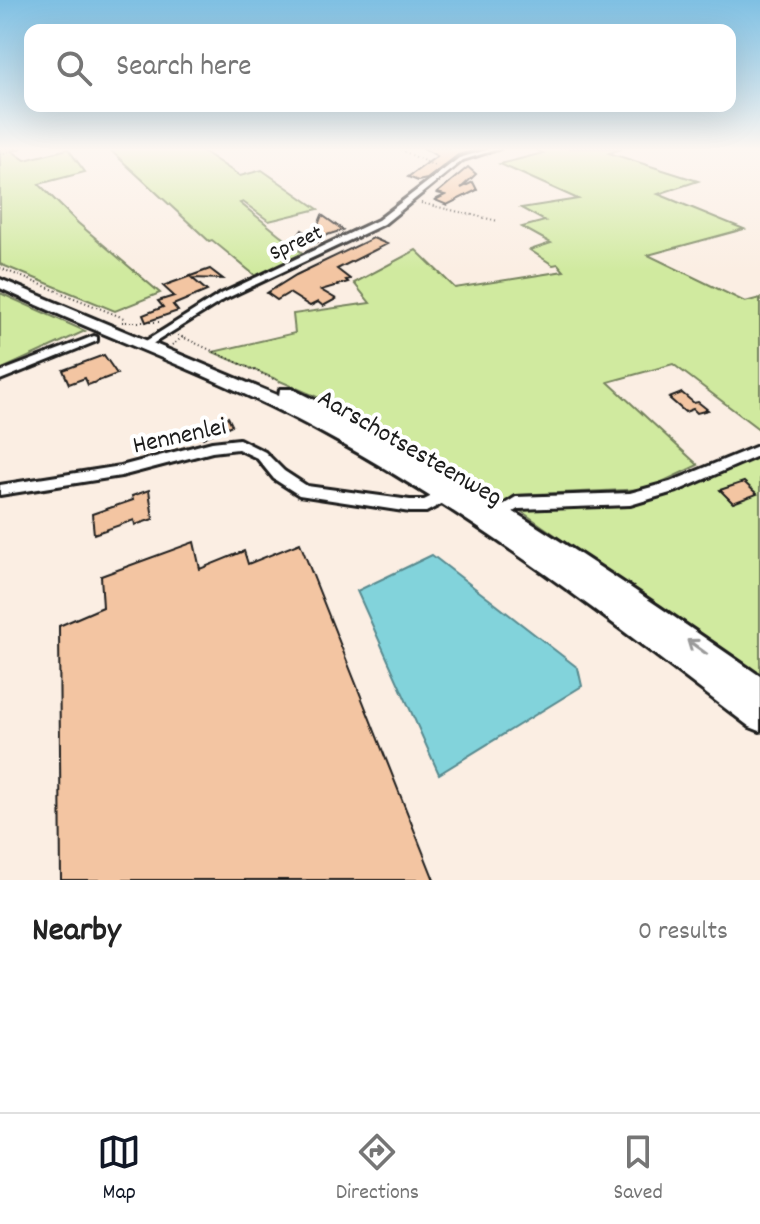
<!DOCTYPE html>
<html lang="en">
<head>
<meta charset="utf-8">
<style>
	:root { --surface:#fff; --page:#f6f6f6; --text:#222; --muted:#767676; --line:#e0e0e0; --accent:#111827 }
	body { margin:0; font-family:Dekko,sans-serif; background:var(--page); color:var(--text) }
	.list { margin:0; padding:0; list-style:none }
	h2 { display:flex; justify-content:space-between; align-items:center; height:104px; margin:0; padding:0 32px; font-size:34px }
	h2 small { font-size:26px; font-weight:400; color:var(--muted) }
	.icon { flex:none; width:44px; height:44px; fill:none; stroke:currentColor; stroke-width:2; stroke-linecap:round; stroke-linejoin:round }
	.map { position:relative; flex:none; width:760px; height:880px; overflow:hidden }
	.search { position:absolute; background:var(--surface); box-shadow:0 8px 32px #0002; left:24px; right:24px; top:24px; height:88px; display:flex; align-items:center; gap:20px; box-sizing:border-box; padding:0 28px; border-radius:16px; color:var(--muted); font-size:30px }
	.sheet { height:232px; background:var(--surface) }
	nav { display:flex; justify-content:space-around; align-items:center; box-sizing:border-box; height:112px; border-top:2px solid var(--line); background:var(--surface); font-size:22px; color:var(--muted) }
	nav a { display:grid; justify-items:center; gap:4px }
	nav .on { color:var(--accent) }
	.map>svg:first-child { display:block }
	.green { fill:#d0ea9f; stroke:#76835e; stroke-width:2 }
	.water { fill:#82d3db; stroke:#598a8f; stroke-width:2 }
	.building { fill:#f3c5a2; stroke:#1c1c1c; stroke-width:2 }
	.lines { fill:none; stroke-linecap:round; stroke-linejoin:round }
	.minor-casing { stroke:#1c1c1c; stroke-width:6 }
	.primary-casing { stroke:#1c1c1c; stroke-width:6 }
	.path { stroke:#1c1c1c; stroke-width:2; stroke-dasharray:1 3; stroke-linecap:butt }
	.minor { fill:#fff; fill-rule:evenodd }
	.primary { fill:#fff; fill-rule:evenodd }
	.oneway { stroke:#999 }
	.labels { text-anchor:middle; stroke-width:8; stroke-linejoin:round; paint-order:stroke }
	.far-street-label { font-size:22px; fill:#1c1c1c; stroke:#fff }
	.street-label { font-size:26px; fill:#1c1c1c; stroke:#fff }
</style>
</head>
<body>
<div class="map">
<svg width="760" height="880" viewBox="0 0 760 880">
	<rect width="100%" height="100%" fill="#fbeee3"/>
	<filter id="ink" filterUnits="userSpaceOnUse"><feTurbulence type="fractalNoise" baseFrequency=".0125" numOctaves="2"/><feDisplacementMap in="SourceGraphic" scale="16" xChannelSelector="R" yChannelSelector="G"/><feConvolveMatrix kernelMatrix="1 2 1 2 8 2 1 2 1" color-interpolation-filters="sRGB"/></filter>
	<g filter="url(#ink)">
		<g class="green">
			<path d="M0 148H22L12 151 25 160 68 149 85 172 39 184 78 223 160 293 115 311 0 264Z"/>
			<path d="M108 148H198L240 176 262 170 318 209 269 221 243 202 240 203 305 255 257 277 212 240 209 241Z"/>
			<path d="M533 148H624L609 153 698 181 658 194 744 229 648 255 745 302 760 298V430L673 364 608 382 698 465 647 489 515 495 504 503 354 413 213 352 295 333 293 314 370 303 354 283 416 250 455 288 564 271 558 264 553 265 530 250 551 243 522 227 545 221 521 208 578 199 500 164 543 153Z"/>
			<path d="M0 293 85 331 0 370Z"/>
			<path d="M760 457V679L518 509 539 505 637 504Z"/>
		</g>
		<path class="water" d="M432 555 578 668 582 686 439 774 357 591Z"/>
		<g class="building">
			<path d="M423 148H483L458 155 427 179 418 181 408 177 437 156Z"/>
			<path d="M468 167 476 174 461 188 473 182 477 190 447 205 435 200 445 195 437 193Z"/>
			<path d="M322 215 343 230 314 239 317 242 304 246 296 239 302 230 313 238Z"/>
			<path d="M373 238 387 244 337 269 350 279 346 280 348 282 321 290 336 299 323 306 318 302 310 306 289 293 277 300 267 293 296 275Z"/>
			<path d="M210 269 223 279 192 278 207 291 173 305 178 311 146 322 143 315 163 307 158 301 174 296 163 286Z"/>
			<path d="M104 355 117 374 88 385 85 378 69 384 63 370Z"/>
			<path d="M682 393 694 403 698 402 708 410 697 413 693 409 685 412 669 398Z"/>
			<path d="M228 417 232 425 203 438 199 429Z"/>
			<path d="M744 482 757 494 733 503 720 490Z"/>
			<path d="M149 490 153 519 135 525 134 520 94 534 92 514 133 500 132 496Z"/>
			<path d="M194 542 200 569 244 551 248 564 300 543 434 880H61L59 626 103 607 101 576Z"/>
		</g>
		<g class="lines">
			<g class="minor-casing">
				<g id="minor">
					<path d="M493 148H501L463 160 384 224 225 299 149 346 146 347 141 344 219 295 378 220 459 158Z"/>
					<path d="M94 336 97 337V341L0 380V372Z"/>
					<path d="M239 439 265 452 284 471 307 486 410 500H424L446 489 451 491 453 495 451 499 426 512H410L299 495 274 479 257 458 238 449 212 452 121 476 0 495V485L121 466 212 442Z"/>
					<path d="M760 445V455L677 491 630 505 518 509 500 520 495 518 493 514 495 510 516 497 630 493 670 482Z"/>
				</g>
			</g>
			<g class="primary-casing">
				<path id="primary" d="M0 279 279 396 280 389H292C458 469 609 571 760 676V731L750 727C614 623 477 517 326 435 221 377 108 339 0 288Z"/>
			</g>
			<g class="path">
				<path d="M397 148 435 166"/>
				<path d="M0 154 21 148"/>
				<path d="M421 203 498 221"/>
				<path d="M0 268 126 319"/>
				<path d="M122 322H162"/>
				<path d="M178 335 280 382"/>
				<path d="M172 345 183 337"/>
			</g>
			<use href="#minor" class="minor"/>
			<use href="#primary" class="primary"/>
		</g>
		<defs><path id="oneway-shaft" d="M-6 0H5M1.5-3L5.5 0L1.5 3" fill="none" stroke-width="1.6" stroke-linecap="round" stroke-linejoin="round" transform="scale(2)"/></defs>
		<use class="oneway" href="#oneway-shaft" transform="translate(697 647) rotate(-144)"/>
	</g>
	<linearGradient id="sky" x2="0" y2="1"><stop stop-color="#7fc0e3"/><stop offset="0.55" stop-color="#fdf7f2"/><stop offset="1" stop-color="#fdf7f2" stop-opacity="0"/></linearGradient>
	<rect width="760" height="271" fill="url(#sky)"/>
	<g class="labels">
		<g class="far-street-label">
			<text transform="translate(295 241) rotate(-25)" y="8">Spreet</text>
		</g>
		<g class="street-label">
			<text transform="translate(179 434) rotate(-12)" y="9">Hennenlei</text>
			<text transform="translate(411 446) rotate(30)" y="9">Aarschotsesteenweg</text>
		</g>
	</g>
</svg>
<div class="search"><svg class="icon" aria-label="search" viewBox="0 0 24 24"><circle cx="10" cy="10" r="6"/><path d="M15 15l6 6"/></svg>Search here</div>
</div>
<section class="sheet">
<h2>Nearby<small>0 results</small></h2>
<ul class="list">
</ul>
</section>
<nav>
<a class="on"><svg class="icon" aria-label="map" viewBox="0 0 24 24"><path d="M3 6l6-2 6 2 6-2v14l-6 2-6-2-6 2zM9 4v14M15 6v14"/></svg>Map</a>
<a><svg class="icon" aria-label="directions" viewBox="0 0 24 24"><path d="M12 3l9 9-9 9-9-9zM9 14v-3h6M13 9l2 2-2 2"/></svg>Directions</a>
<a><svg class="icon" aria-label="saved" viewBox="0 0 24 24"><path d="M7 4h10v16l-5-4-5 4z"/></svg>Saved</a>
</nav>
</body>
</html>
